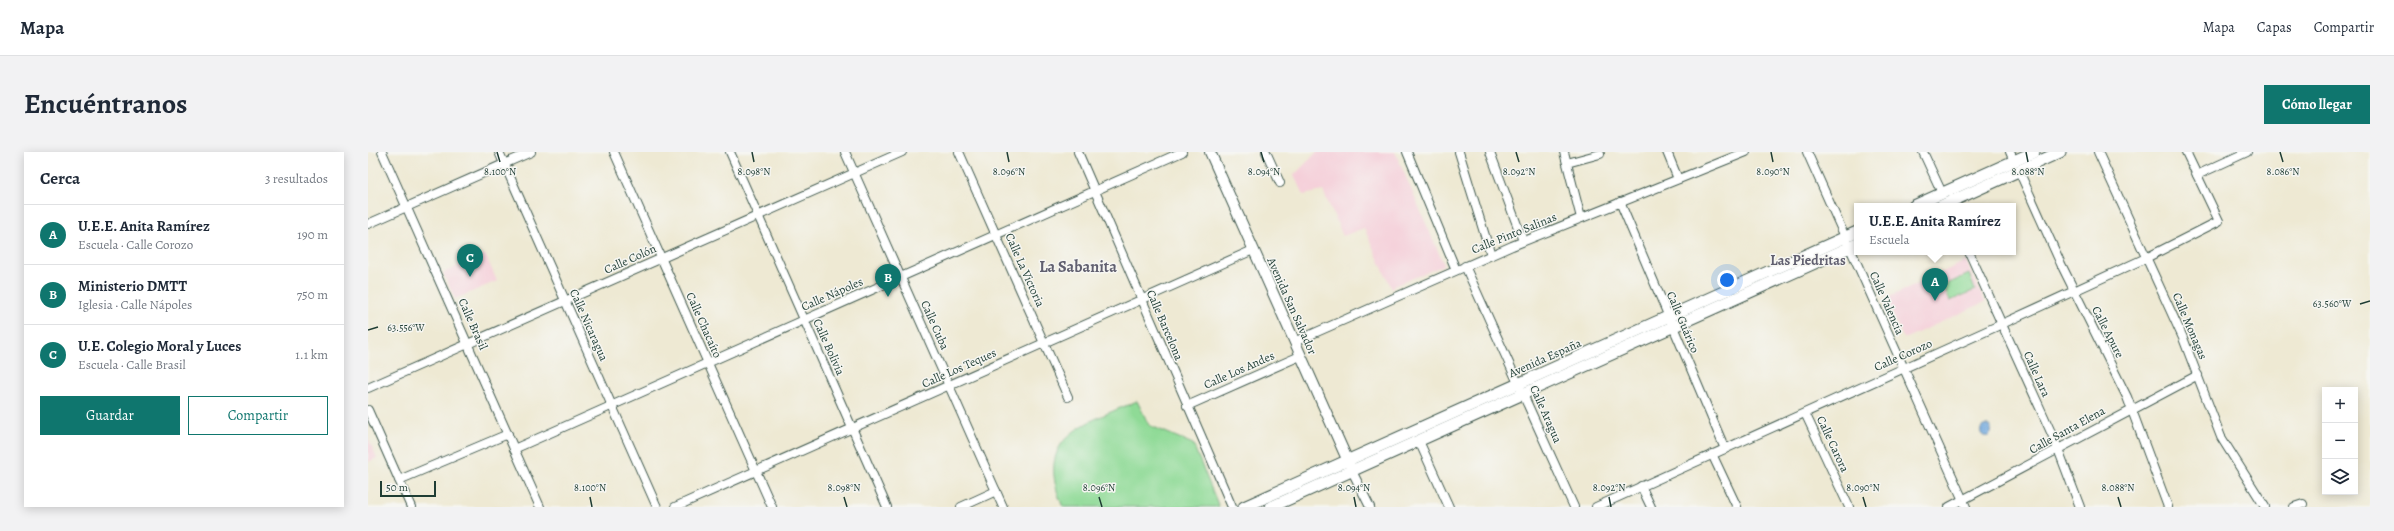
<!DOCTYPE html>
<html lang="es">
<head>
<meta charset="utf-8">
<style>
	:root { --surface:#fff; --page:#f2f2f3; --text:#1f2937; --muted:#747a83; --line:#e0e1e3; --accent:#0f766e }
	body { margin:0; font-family:Alegreya,serif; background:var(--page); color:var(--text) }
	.controls { position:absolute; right:12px; bottom:12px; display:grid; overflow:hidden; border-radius:0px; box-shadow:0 2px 10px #0003 }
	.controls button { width:36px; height:36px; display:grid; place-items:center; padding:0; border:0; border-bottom:1px solid var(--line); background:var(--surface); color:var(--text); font:20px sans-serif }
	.scale { position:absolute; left:12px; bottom:10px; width:56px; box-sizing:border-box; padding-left:4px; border:2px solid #1f3d34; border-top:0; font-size:11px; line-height:14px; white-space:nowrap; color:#1f3d34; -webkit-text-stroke:3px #f6f6f2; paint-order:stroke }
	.you { position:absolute; left:1359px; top:128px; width:14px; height:14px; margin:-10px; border:3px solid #fff; border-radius:50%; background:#1a73e8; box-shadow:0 0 0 6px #1a73e833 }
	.badge { display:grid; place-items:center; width:26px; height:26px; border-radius:50%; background:var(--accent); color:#fff; font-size:13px; font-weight:700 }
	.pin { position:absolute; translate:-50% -33px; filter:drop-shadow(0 1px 2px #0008) }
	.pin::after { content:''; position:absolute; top:21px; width:14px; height:12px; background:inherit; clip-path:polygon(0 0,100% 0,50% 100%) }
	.popup { position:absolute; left:1486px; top:51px; width:162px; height:52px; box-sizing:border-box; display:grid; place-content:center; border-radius:0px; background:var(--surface); filter:drop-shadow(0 1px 3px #0005); font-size:13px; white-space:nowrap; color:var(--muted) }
	.popup b { font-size:15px; color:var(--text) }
	.popup::after { content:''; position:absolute; left:50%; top:100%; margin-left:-8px; border:8px solid transparent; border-top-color:var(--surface) }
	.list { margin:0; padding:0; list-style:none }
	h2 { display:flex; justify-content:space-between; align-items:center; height:52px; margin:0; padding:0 16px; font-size:17px }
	h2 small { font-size:13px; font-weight:400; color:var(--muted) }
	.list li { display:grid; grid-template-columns:26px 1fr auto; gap:12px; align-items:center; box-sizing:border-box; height:60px; padding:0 16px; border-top:1px solid var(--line) }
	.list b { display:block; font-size:15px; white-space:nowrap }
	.list p { margin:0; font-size:13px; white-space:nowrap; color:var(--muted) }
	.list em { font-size:13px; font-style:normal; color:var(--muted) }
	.actions { display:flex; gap:8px; padding:12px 16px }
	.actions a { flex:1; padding:9px 0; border:1px solid var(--accent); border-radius:0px; text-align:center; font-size:14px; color:var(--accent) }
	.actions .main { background:var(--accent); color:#fff }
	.icon { flex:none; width:22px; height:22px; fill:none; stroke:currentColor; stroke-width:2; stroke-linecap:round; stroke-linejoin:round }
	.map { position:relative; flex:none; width:2002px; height:355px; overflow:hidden; border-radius:0px }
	header { display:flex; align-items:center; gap:24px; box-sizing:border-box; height:56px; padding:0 20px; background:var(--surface); border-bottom:1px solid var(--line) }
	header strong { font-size:19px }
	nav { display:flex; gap:22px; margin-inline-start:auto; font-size:14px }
	.intro { display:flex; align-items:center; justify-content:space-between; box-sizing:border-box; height:96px; padding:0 24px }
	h1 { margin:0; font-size:28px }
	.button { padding:10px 18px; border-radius:0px; background:var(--accent); color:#fff; font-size:14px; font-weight:700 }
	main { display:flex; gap:24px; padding:0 24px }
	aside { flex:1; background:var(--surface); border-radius:0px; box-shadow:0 2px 10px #0003 }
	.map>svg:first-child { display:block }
	.built { fill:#f5cfd9 }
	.green { fill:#8fda96; stroke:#578c65 }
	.water { fill:#6ca4db; stroke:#467088 }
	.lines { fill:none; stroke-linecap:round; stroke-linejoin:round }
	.minor-casing { stroke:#3e574c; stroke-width:10 }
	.tertiary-casing { stroke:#3e574c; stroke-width:12 }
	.secondary-casing { stroke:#3e574c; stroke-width:13 }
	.minor { stroke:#fff; stroke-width:8 }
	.tertiary { stroke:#fff; stroke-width:10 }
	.secondary { stroke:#fff; stroke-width:11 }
	.ticks { fill:none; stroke:#1f3d34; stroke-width:1.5 }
	.labels { text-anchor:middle; stroke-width:3; stroke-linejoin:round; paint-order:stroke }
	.street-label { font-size:12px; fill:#1f3d34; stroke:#f6f6f2 }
	.quarter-label { font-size:14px; font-weight:bold; fill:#616070; stroke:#f6f6f2 }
	.district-label { font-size:16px; font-weight:bold; fill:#616070; stroke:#f6f6f2 }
	.ticks-label { font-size:10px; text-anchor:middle; fill:#1f3d34; stroke:#f6f6f2; stroke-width:3; stroke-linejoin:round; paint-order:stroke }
</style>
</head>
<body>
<header>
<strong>Mapa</strong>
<nav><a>Mapa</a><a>Capas</a><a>Compartir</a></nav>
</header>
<div class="intro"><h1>Encuéntranos</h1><a class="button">Cómo llegar</a></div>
<main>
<aside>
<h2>Cerca<small>3 resultados</small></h2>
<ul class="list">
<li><span class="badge">A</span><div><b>U.E.E. Anita Ramírez</b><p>Escuela · Calle Corozo</p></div><em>190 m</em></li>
<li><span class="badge">B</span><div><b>Ministerio DMTT</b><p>Iglesia · Calle Nápoles</p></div><em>750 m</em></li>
<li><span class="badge">C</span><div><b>U.E. Colegio Moral y Luces</b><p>Escuela · Calle Brasil</p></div><em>1.1 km</em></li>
</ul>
<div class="actions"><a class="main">Guardar</a><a>Compartir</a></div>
</aside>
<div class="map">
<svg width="2002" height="355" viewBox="0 0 2002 355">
	<rect width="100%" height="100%" fill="#f6f6f2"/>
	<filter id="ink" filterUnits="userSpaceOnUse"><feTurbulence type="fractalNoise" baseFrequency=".025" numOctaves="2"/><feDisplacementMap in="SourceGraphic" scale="8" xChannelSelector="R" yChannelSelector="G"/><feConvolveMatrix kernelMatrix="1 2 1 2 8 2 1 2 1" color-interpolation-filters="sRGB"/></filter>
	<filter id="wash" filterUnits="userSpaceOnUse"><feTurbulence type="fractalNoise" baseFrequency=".012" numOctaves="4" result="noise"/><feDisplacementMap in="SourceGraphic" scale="16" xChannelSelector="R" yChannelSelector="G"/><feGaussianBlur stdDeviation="0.9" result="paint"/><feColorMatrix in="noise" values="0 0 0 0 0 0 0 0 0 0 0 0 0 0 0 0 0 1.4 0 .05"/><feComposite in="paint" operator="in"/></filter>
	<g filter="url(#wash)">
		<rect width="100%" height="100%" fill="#eee9d3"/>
		<g class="built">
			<path d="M949 0H1027L1076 113 1026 134 1024 137 996 76 975 84 955 39 935 43 926 23Z"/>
			<path d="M117 102 129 129 87 147 75 121Z"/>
			<path d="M1598 109 1617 150 1536 187 1517 147Z"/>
			<path d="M0 285 9 306 0 310Z"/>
		</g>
		<g class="green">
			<path d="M1601 122 1607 138 1582 149 1575 134Z"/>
			<path d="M769 249 781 273 825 292 851 355H695C664 284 716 272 769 249Z"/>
		</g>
		<circle class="water" cx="1618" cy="279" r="5.5"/>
	</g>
	<g filter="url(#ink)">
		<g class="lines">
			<g class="minor-casing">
				<g id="minor">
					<path d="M14 0 172 355"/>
					<path d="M131 0 289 355"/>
					<path d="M246 0 404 355"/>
					<path d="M362 0 519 355"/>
					<path d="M477 0 635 355"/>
					<path d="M591 0 700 245"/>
					<path d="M710 0 864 355"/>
					<path d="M898 0 912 31"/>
					<path d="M1039 0 1088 118"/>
					<path d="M1091 0 1123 103"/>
					<path d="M1122 0 1155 89"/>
					<path d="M1196 0 1213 66"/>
					<path d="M1299 0 1310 27"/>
					<path d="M1439 0 1598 355"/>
					<path d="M1555 0 1574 41"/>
					<path d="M1642 0 1646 9"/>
					<path d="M1730 0 1815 186 1853 285 1897 355"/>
					<path d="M1199 11 1232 2"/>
					<path d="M1651 19 1693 112 1759 245 1800 355"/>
					<path d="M1829 23 1879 0"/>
					<path d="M1252 50 1357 297"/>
					<path d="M0 72 163 0"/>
					<path d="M1601 100 1687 289 1712 355"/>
					<path d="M1097 114 1206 355"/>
					<path d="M926 190 1144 94 1378 0"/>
					<path d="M0 236 534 0"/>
					<path d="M819 254 932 204"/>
					<path d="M0 258 43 355"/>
					<path d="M1437 261 1481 355"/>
					<path d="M1051 289 1081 355"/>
					<path d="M146 297 814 0"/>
					<path d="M1344 302 1369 355"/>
					<path d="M984 319 1002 355"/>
					<path d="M31 328 140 282"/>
					<path d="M1273 334 1283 355"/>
					<path d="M307 355 885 98"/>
					<path d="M593 355 628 339"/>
					<path d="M1228 355 1634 172 1778 106 1851 69 1818 0"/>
					<path d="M1581 355 1830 223"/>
					<path d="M1926 355 1935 352"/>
				</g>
			</g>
			<g class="tertiary-casing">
				<path id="tertiary" d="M842 0 983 316"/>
			</g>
			<g class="secondary-casing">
				<g id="secondary">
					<path d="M1546 54 1666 0"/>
					<path d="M1573 54 1692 0"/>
					<path d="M876 355 1489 80"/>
					<path d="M903 355 1489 92"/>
				</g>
			</g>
			<use href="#minor" class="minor"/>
			<use href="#tertiary" class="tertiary"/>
			<use href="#secondary" class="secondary"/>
		</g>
	</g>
	<path class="ticks" d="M129 0 132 10M384 0 386 10M639 0 641 10M893 0 896 10M1148 0 1151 10M1403 0 1405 10M1658 0 1660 10M1912 0 1915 10M1992 152 2002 149M0 178 10 175M222 345 224 355M476 345 479 355M731 345 734 355M986 345 988 355M1241 345 1243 355M1495 345 1498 355M1750 345 1753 355"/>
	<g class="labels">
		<g class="street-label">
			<text transform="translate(1146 81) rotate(-22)" y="4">Calle Pinto Salinas</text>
			<text transform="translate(262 107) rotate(-24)" y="4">Calle Colón</text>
			<text transform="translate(657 118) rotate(66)" y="4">Calle La Victoria</text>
			<text transform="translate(464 142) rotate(-24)" y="4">Calle Nápoles</text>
			<text transform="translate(1519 151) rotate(66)" y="4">Calle Valencia</text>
			<text transform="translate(924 154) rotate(66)" y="4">Avenida San Salvador</text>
			<text transform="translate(1315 170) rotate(67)" y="4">Calle Guárico</text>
			<text transform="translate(105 172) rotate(66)" y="4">Calle Brasil</text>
			<text transform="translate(221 173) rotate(66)" y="4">Calle Nicaragua</text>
			<text transform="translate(336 173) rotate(66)" y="4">Calle Chacaíto</text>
			<text transform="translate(567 173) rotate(66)" y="4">Calle Cuba</text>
			<text transform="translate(797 173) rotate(67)" y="4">Calle Barcelona</text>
			<text transform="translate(1822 174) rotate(67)" y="4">Calle Monagas</text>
			<text transform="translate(1740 180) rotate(63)" y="4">Calle Apure</text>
			<text transform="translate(461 195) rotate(66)" y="4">Calle Bolivia</text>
			<text transform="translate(1535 203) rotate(-24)" y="4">Calle Corozo</text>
			<text transform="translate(1177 206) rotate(-24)" y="4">Avenida España</text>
			<text transform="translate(591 216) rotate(-24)" y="4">Calle Los Teques</text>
			<text transform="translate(871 218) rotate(-24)" y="4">Calle Los Andes</text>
			<text transform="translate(1669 222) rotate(66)" y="4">Calle Lara</text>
			<text transform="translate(1178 262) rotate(66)" y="4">Calle Aragua</text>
			<text transform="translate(1699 278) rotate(-29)" y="4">Calle Santa Elena</text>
			<text transform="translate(1465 292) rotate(65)" y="4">Calle Carora</text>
		</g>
		<g class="quarter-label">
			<text x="1440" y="113">Las Piedritas</text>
		</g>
		<g class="district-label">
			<text x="710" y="120">La Sabanita</text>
		</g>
	</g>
	<g class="ticks-label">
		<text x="132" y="23">8.100°N</text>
		<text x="896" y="23">8.094°N</text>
		<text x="1151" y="23">8.092°N</text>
		<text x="1405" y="23">8.090°N</text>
		<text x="1660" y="23">8.088°N</text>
		<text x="1915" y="23">8.086°N</text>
		<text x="386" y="23">8.098°N</text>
		<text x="641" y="23">8.096°N</text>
		<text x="1964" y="155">63.560°W</text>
		<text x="38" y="179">63.556°W</text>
		<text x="222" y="339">8.100°N</text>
		<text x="476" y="339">8.098°N</text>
		<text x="731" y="339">8.096°N</text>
		<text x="986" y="339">8.094°N</text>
		<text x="1241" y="339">8.092°N</text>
		<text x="1495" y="339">8.090°N</text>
		<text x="1750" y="339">8.088°N</text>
	</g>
</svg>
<div class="controls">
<button>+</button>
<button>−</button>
<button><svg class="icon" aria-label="layers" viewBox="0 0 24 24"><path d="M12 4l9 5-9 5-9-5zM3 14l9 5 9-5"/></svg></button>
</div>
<div class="scale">50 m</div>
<div class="you"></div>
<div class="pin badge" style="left:1567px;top:149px">A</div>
<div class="popup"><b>U.E.E. Anita Ramírez</b>Escuela</div>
<div class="pin badge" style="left:520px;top:145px">B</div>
<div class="pin badge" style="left:102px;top:125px">C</div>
</div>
</main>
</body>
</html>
